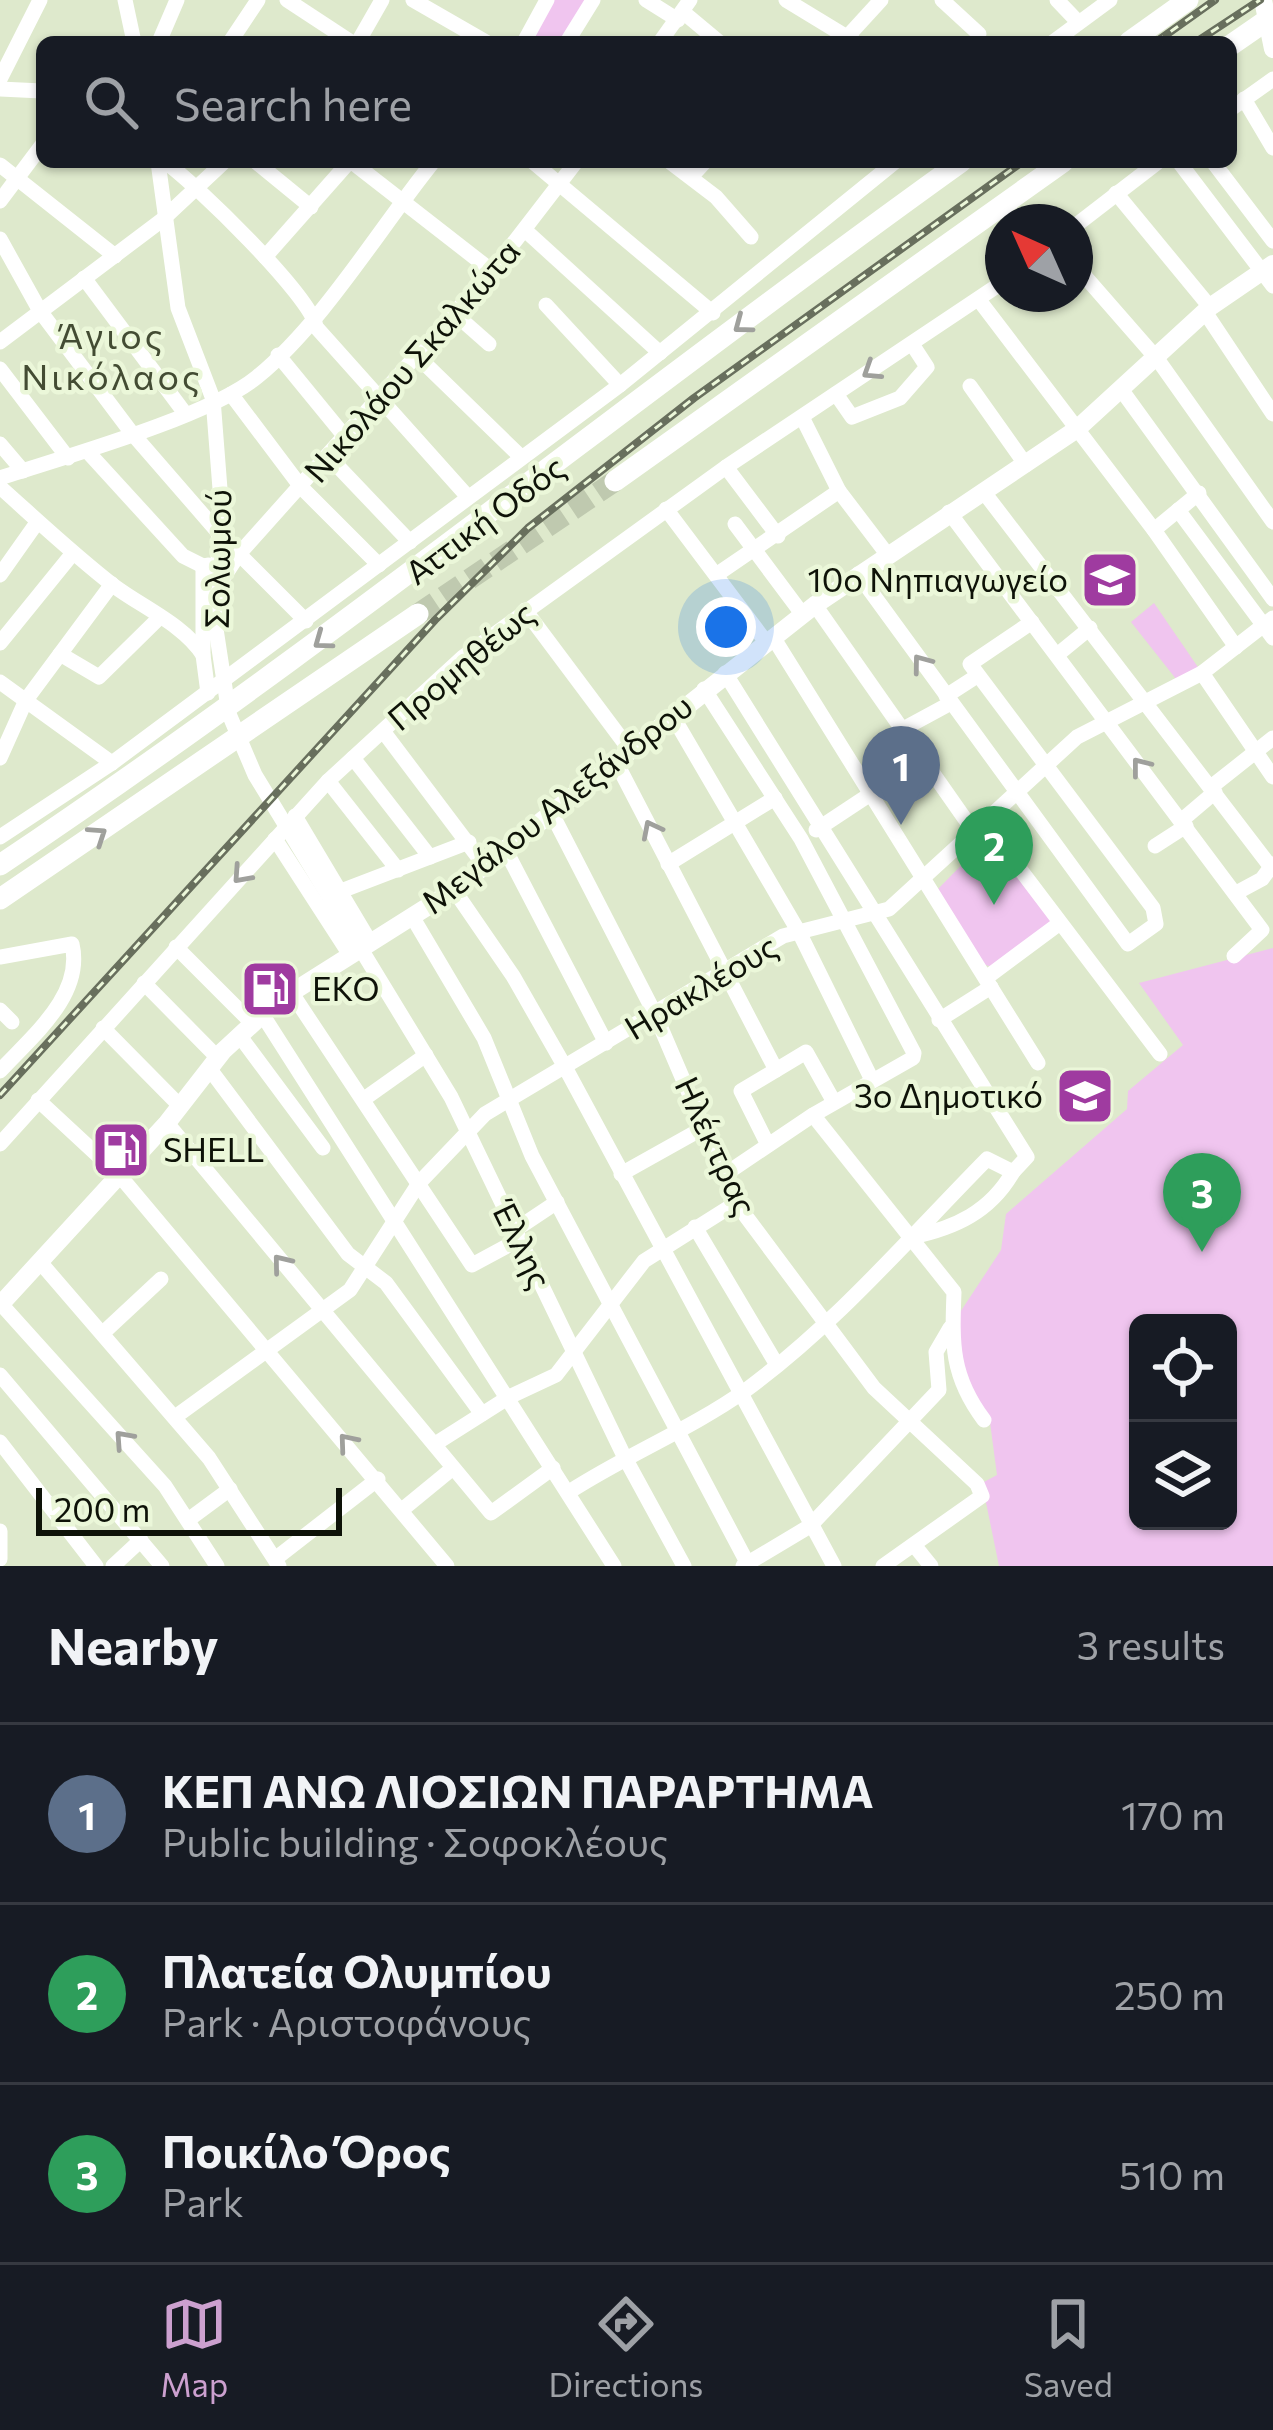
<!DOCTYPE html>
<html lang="en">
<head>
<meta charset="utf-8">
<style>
	:root { --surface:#171b24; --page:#242831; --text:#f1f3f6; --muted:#9ea1a6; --line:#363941; --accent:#cca0cf }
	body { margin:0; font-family:Commissioner,sans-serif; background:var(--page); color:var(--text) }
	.controls { position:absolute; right:36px; bottom:36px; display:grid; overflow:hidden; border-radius:18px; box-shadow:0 3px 9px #0004 }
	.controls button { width:108px; height:108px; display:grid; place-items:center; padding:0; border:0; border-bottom:3px solid var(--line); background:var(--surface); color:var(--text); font:60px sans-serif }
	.compass { position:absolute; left:985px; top:204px; width:108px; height:108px; border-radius:50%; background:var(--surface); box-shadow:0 3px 9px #0004; rotate:315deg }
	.scale { position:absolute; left:36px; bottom:30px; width:306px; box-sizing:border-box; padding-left:12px; border:6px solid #0e1208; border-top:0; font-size:33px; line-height:42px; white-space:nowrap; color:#0e1208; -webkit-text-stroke:9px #ebf7d9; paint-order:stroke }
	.you { position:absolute; left:726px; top:627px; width:42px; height:42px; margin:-30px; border:9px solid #fff; border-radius:50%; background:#1a73e8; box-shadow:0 0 0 18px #1a73e833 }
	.badge { display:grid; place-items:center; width:78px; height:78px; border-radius:50%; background:var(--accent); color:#fff; font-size:39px; font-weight:700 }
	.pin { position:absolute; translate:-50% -99px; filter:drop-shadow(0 3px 6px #0008) }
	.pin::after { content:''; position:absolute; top:63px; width:42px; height:36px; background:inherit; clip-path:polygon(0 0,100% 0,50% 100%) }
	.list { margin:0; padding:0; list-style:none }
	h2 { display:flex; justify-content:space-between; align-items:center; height:156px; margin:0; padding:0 48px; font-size:51px }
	h2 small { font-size:39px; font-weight:400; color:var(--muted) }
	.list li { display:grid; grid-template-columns:78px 1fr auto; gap:36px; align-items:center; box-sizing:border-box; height:180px; padding:0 48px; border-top:3px solid var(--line) }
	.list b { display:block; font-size:45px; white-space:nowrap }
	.list p { margin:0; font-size:39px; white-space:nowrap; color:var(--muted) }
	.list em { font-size:39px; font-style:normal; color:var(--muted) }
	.icon { flex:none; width:66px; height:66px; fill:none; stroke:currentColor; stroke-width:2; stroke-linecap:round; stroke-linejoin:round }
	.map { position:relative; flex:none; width:1273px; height:1566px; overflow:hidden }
	.search { position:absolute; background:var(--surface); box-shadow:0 3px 9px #0004; left:36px; right:36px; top:36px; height:132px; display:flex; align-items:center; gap:30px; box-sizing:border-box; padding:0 42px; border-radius:18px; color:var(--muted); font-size:45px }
	.sheet { height:696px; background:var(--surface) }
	nav { display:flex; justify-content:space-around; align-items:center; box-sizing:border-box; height:168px; border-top:3px solid var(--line); background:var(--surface); font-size:33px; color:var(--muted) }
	nav a { display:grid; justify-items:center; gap:6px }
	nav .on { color:var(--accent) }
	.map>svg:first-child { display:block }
	.green { fill:#f0c5ef; fill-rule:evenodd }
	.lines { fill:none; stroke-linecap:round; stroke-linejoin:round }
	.highway-tunnel { stroke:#bfc9af; stroke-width:21; stroke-dasharray:21 10; stroke-linecap:butt }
	.minor { stroke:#fff; stroke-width:15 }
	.major { stroke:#fff; stroke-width:18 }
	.highway { stroke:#fff; stroke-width:21 }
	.rail-casing { stroke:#686f5d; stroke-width:8 }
	.rail { stroke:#ebf7d9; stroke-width:3; stroke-dasharray:9; stroke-linecap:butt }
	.oneway { stroke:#9fa09c }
	.labels { text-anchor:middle; stroke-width:9; stroke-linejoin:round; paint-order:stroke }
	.street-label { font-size:33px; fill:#0e1208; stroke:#ebf7d9 }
	.poi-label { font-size:33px; fill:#0e1208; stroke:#ebf7d9; text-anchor:end }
	.neighbourhood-label { font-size:36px; letter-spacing:3px; fill:#434c33; stroke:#ebf7d9 }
</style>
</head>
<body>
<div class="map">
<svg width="1273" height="1566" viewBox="0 0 1273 1566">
	<rect width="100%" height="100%" fill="#dee9cc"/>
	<g class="green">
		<path d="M547 0H593L567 42H524Z"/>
		<path d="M1154 603 1202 673 1180 684 1131 622Z"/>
		<path d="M990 836 1052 922 992 967 983 964 938 889Z"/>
		<path d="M1273 948V1566H999L982 1483 997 1475 989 1415 972 1398 953 1323 1001 1250 1006 1214 1127 1109 1128 1091 1183 1045 1139 983ZM1138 1323H1228V1521H1138Z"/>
	</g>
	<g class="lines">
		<path class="highway-tunnel" d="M418 614 615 481"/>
		<g class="minor">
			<path d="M125 0 134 42"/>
			<path d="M287 0 351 42"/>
			<path d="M413 0 486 42"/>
			<path d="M646 0 678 20"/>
			<path d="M786 0 855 42"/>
			<path d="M942 0 979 34"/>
			<path d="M1057 0 1078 22"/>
			<path d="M683 12 719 42"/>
			<path d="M848 36 881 0"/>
			<path d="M159 42 177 0"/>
			<path d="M230 42 258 0"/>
			<path d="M358 42 382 0"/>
			<path d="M524 42 547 0"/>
			<path d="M567 42 593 0"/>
			<path d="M660 42 690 0"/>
			<path d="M1053 42 1110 0"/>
			<path d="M0 79 40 0"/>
			<path d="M0 89 42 91"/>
			<path d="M1244 99 1273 148"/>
			<path d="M1231 109 1273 79"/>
			<path d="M158 162 178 308 213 399 220 489 216 629 229 714 255 775 451 1097 624 1456 684 1566"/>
			<path d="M165 162C193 181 313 298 316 327L468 497"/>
			<path d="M256 162 311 207"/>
			<path d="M352 162 492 271"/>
			<path d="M533 162 713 313"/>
			<path d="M670 162 716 197 751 237"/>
			<path d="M1179 162 1273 286"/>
			<path d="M1213 162 1273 241"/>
			<path d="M0 165 115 256"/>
			<path d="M691 177 705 162"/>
			<path d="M1116 193 1210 307"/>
			<path d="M0 201 42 145"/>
			<path d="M1075 226 1158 162"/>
			<path d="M526 231 660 353"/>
			<path d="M0 239 40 311 131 432 217 531"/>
			<path d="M265 257 349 162"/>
			<path d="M1075 265 1158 360 1273 522"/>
			<path d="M84 278 184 412"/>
			<path d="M979 300 1154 530 1236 647"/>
			<path d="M546 305 620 385"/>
			<path d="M1205 312 1273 414"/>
			<path d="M455 314 489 344"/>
			<path d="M0 342 162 220 224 162"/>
			<path d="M278 355 346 438"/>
			<path d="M418 357 521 457"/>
			<path d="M0 369 68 458"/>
			<path d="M970 386 1026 465"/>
			<path d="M1123 392 1273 599"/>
			<path d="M231 394 301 487 379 565"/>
			<path d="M836 394 852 417 900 398 927 367 912 344"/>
			<path d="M802 417 839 491 887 554"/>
			<path d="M0 444 23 471"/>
			<path d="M87 451 183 556 203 566"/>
			<path d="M329 457 410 542"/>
			<path d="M726 467 778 536"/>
			<path d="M0 478C64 457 208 417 257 377 323 323 379 229 433 162"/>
			<path d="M0 487C38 521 74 555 114 586 142 607 184 625 203 655"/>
			<path d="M983 491 1270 866"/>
			<path d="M666 509 766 642"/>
			<path d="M1178 510 1273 638"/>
			<path d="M949 512 1262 930 1234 956"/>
			<path d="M735 524 803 615"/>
			<path d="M1154 530 1199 493"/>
			<path d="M239 554 306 621"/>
			<path d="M208 565 203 566V655L208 693"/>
			<path d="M858 574 1128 944 1156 924 1153 908 970 664 1032 622"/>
			<path d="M0 575 36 524"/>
			<path d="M716 575 839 491"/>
			<path d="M220 583 239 554 492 271 576 162"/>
			<path d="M815 605 972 829"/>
			<path d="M525 610 629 749"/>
			<path d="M773 637 1038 1063"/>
			<path d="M0 643 73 553"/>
			<path d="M60 654 99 677 158 619"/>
			<path d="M1057 655 1090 628"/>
			<path d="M1202 673 1273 777"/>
			<path d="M0 682 112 763"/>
			<path d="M704 689 801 839 914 1053 913 1058 813 1115 727 1173"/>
			<path d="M946 696 977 676"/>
			<path d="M672 715 800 934 872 1080"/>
			<path d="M903 729 951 703"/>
			<path d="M383 731 484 865"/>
			<path d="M0 758 26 700 112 584"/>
			<path d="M353 758 430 857"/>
			<path d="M615 760 776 1070"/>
			<path d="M328 781 398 870"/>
			<path d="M1211 787 1273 738"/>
			<path d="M551 812 655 1014 736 1203 874 1388 977 1484 982 1496 883 1566"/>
			<path d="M295 816 366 935"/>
			<path d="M982 819 1160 1054"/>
			<path d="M1182 820 1215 792"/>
			<path d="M816 830 869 795"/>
			<path d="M0 837 112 763 620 385 895 162"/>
			<path d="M275 839 350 955"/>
			<path d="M1155 846 1186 826"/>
			<path d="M505 849 606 1043"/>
			<path d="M668 864 775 798"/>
			<path d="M454 890 513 976 565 1067 834 1566"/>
			<path d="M341 891 469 842"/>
			<path d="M1236 893 1262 879 1273 864"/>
			<path d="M413 918 484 1038 532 1156 749 1566"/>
			<path d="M176 947 252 1023"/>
			<path d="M0 957 72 944C84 995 32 1036 0 1071"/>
			<path d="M986 978 1060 923"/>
			<path d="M144 983 218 1058"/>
			<path d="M291 992 472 1265 520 1239"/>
			<path d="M0 1010 12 1022"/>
			<path d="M262 1014 614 1566"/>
			<path d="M939 1020 991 987"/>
			<path d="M103 1028 181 1107"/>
			<path d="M239 1035 323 1148"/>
			<path d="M209 1068 348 1254 386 1283 482 1414"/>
			<path d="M364 1099 426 1055"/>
			<path d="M38 1100 120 1176 447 1566"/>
			<path d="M813 1115 954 1292C952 1344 951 1376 984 1420"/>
			<path d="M167 1123 491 1513 553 1468"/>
			<path d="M0 1144 328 781 463 657 726 467 1003 282"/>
			<path d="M768 1145 741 1091 806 1052 834 1102"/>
			<path d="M621 1174 705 1127"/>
			<path d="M695 1227 777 1365"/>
			<path d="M515 1230 557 1202"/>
			<path d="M912 1237C955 1228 990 1212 1013 1172"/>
			<path d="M40 1262 209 1458 279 1566"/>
			<path d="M1 1304 165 1486 217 1566"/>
			<path d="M103 1333 161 1279"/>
			<path d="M0 1375 162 1566"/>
			<path d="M175 1417 350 1290 419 1183 485 1114 783 936 889 909 1077 737 1202 673 1273 618"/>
			<path d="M0 1442 96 1566"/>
			<path d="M435 1444 509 1397 556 1375 644 1261 736 1203"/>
			<path d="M569 1492C626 1455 691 1429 746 1390 837 1323 908 1239 987 1159L1013 1172 1027 1157 725 673"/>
			<path d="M403 1509 453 1468"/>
			<path d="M188 1520 230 1489"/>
			<path d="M0 1531V1559"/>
			<path d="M914 1545 931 1566"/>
			<path d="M275 1559 378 1479"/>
			<path d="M113 1566 141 1540"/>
			<path d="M743 1566 810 1526 939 1390 936 1352 950 1328"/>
		</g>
		<g class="major">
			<path d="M1263 0 1273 49"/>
			<path d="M0 1305 167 1123 223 1051 275 1003 454 890 815 605 1077 429 1210 307 1273 264"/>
		</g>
		<g class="highway">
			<path d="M1129 42 1188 0"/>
			<path d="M1231 45 1273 16"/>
			<path d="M615 481 1063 162"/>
			<path d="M0 865C330 644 638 393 961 162"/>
			<path d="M0 899 418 614"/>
		</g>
		<g class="rail-casing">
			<g id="rail">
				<path d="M1156 42 1215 0"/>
				<path d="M1196 42 1260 0"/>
				<path d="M0 1095 435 620 528 528 694 398 1022 162"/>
			</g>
		</g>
		<use href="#rail" class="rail"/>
	</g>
	<defs><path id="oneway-chevron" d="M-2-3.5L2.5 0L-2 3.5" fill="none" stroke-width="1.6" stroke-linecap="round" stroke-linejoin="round" transform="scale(3)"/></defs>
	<g class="oneway">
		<use href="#oneway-chevron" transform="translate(742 325) rotate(143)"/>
		<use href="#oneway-chevron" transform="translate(871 371) rotate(147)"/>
		<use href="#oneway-chevron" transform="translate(322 641) rotate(144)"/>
		<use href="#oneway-chevron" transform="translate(921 663) rotate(-127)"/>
		<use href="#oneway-chevron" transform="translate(1140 766) rotate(-128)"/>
		<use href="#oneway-chevron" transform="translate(651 829) rotate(-117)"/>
		<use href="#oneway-chevron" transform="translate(98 835) rotate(-34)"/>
		<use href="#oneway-chevron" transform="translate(241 875) rotate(132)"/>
		<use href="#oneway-chevron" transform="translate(281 1263) rotate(-129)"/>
		<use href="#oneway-chevron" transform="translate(123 1439) rotate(-132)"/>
		<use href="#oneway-chevron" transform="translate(347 1442) rotate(-130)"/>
	</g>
	<defs>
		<g id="school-square" transform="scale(3)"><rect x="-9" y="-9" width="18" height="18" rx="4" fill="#9f3ba0" stroke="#ebf7d9"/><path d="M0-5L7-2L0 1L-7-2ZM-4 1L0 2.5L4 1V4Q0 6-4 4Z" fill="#fff"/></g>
		<g id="fuel-square" transform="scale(3)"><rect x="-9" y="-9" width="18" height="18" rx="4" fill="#9f3ba0" stroke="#ebf7d9"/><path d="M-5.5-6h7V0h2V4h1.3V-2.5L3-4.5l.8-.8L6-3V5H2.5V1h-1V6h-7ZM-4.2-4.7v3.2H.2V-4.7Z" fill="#fff"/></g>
	</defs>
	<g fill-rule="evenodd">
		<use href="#school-square" x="1110" y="580"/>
		<use href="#fuel-square" x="270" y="989"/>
		<use href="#school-square" x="1085" y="1096"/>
		<use href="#fuel-square" x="121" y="1150"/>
	</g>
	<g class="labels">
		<g class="street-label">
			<text transform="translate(412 361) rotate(-49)" y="12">Νικολάου Σκαλκώτα</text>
			<text transform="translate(485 520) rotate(-37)" y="12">Αττική Οδός</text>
			<text transform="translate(218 559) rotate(-89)" y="12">Σολωμού</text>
			<text transform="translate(461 666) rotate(-40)" y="12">Προμηθέως</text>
			<text transform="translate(557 804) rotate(-38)" y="12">Μεγάλου Αλεξάνδρου</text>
			<text transform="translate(701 987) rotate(-31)" y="12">Ηρακλέους</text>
			<text transform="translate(716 1146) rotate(65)" y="12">Ηλέκτρας</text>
			<text transform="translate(522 1245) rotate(64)" y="12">Έλλης</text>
		</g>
		<g class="poi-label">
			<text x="1068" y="592">10ο Νηπιαγωγείο</text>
			<text x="312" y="1001" text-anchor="start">EKO</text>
			<text x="1043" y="1108">3ο Δημοτικό</text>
			<text x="163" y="1162" text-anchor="start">SHELL</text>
		</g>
		<g class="neighbourhood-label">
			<text x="112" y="349">Άγιος<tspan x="112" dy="41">Νικόλαος</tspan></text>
		</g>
	</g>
</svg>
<div class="controls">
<button><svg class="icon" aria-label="locate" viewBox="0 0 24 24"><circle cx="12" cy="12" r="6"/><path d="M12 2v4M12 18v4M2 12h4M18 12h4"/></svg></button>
<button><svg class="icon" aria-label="layers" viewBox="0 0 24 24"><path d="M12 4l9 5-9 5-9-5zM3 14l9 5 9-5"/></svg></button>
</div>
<svg class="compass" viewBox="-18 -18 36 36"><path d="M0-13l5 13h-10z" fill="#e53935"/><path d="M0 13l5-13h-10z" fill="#9ea1a6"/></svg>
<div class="scale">200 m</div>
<div class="you"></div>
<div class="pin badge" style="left:901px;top:825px;background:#5c6f8a">1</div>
<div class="pin badge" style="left:994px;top:905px;background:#2e9e5b">2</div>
<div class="pin badge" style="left:1202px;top:1252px;background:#2e9e5b">3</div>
<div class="search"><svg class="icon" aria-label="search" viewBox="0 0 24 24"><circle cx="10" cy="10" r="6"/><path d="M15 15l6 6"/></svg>Search here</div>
</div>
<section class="sheet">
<h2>Nearby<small>3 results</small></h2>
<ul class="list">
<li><span class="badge" style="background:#5c6f8a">1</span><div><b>ΚΕΠ ΑΝΩ ΛΙΟΣΙΩΝ ΠΑΡΑΡΤΗΜΑ</b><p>Public building · Σοφοκλέους</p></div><em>170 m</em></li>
<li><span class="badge" style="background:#2e9e5b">2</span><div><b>Πλατεία Ολυμπίου</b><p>Park · Αριστοφάνους</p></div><em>250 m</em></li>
<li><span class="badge" style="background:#2e9e5b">3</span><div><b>Ποικίλο Όρος</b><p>Park</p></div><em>510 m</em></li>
</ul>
</section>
<nav>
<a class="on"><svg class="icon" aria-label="map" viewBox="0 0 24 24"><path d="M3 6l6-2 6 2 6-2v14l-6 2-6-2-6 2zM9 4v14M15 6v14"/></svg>Map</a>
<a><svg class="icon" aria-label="directions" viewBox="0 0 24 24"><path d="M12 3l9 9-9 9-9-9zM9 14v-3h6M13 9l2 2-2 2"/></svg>Directions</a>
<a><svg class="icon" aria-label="saved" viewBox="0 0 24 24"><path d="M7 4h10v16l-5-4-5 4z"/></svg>Saved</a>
</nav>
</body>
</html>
